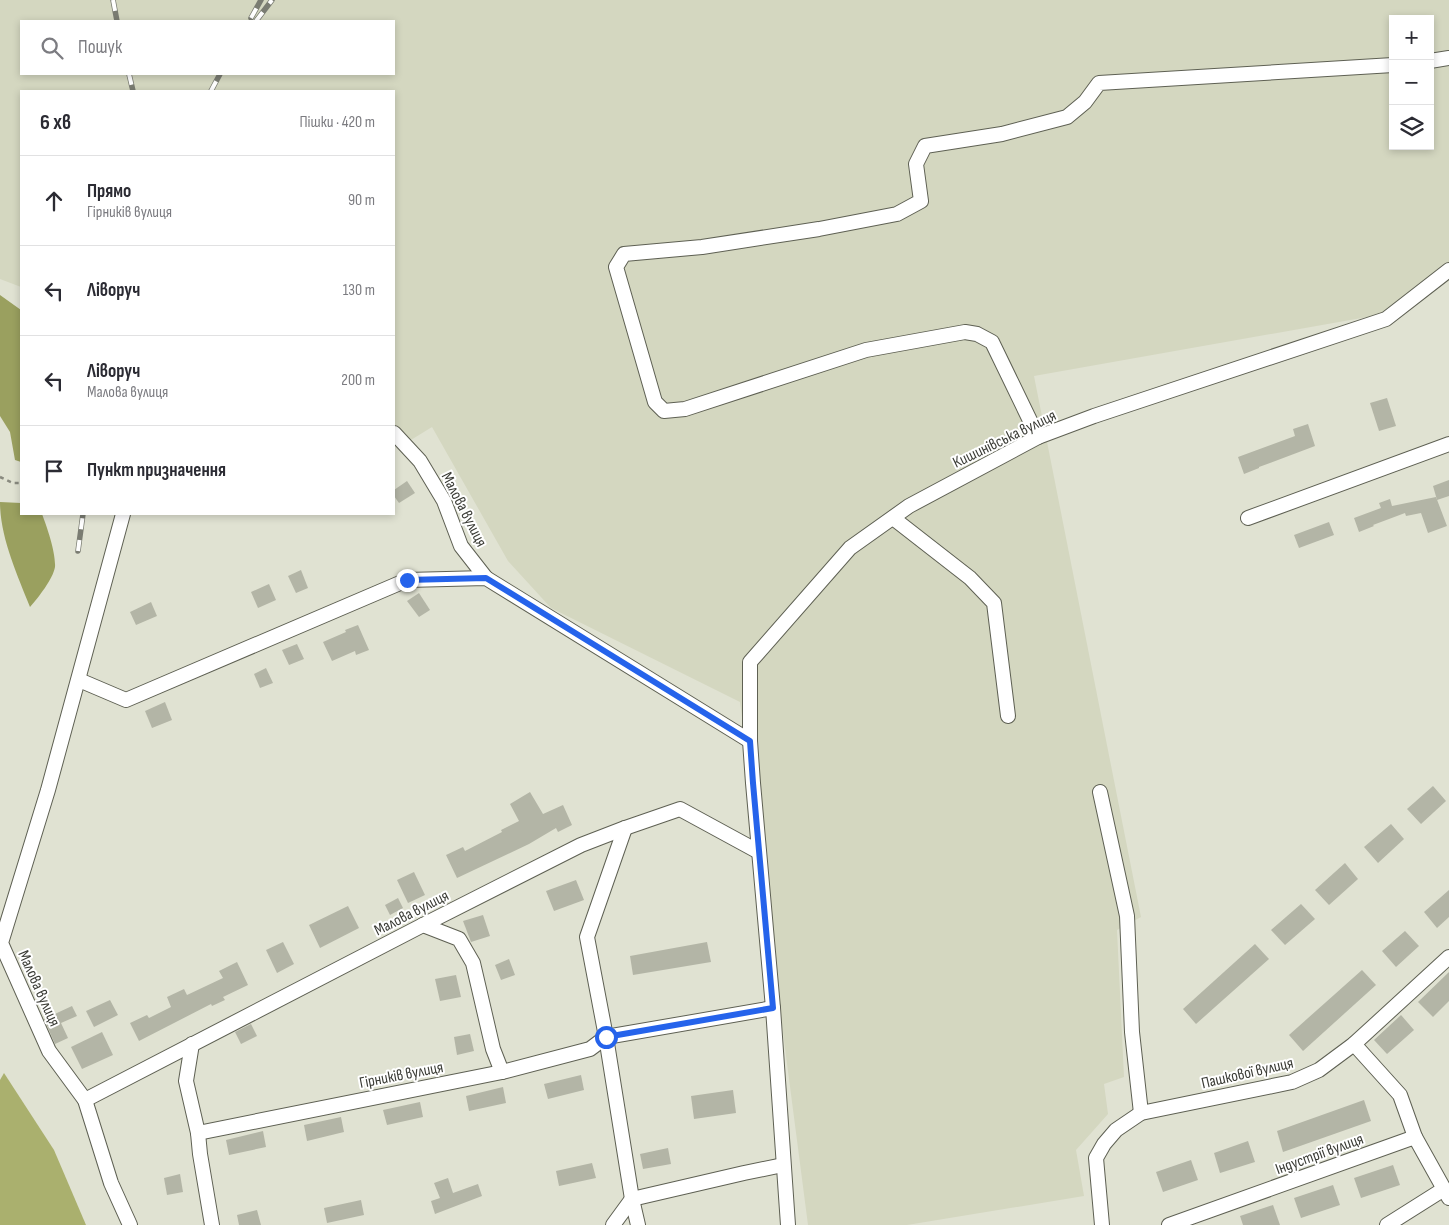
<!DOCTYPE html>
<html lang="uk">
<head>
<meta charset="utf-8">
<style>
	:root { --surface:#fff; --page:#f2f2f3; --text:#2b2b33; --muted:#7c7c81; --line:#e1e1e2 }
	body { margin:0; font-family:"Sofia Sans Condensed",sans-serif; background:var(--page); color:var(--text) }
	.controls { position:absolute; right:15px; top:15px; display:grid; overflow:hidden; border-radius:0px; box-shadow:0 2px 8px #0003 }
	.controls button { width:45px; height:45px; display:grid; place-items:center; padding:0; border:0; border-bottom:1px solid var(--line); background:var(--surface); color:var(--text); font:25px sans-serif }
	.stop { position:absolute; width:15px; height:15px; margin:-11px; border:4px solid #2563eb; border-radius:50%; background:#fff }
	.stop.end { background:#2563eb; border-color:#fff; box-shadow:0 1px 5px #0008 }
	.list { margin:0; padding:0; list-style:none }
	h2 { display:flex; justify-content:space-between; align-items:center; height:65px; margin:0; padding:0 20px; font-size:21px }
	h2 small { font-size:16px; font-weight:400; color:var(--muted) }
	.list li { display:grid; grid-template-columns:32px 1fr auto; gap:15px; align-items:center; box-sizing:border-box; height:90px; padding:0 20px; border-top:1px solid var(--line) }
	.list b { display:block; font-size:19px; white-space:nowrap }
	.list p { margin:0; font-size:16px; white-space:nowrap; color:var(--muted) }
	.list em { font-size:16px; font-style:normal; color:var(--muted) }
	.icon { flex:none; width:28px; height:28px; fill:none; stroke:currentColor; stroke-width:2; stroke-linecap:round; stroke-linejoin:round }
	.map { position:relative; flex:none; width:1449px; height:1225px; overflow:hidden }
	.search { position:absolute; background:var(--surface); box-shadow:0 2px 8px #0003; left:20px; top:20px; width:375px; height:55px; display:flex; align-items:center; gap:12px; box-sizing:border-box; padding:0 18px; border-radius:0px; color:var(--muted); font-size:19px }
	.panel { position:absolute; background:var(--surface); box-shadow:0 2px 8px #0003; left:20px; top:90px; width:375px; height:425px; border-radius:0px }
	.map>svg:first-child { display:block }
	.built { fill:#d4d7c0; fill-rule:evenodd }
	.forest { fill:#aab06e }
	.water { fill:#9aa05f }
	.building { fill:#b3b5a6 }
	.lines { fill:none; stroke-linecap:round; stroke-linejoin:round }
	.minor-casing { stroke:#5e6053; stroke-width:16 }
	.path { stroke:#898a7f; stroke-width:2.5; stroke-dasharray:4 4; stroke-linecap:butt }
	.minor { stroke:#fff; stroke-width:14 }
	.rail-casing { stroke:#7a7c72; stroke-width:5.5 }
	.rail { stroke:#fff; stroke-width:4; stroke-dasharray:11; stroke-linecap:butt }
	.route { stroke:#2563eb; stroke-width:6 }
	.labels { text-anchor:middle; stroke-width:4; stroke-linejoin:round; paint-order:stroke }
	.street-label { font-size:16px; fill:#3a3b35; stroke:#fff }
</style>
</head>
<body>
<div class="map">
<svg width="1449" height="1225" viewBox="0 0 1449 1225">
	<rect width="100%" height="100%" fill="#e0e2d2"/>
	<path class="built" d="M0 0H1449V263L1384 314 1034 376 1141 917 1117 930 1124 1077 1104 1084 1108 1114 1076 1150 1084 1196 907 1225H808L740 702 551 608 508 561 432 427 406 443 394 429V91H21V287L0 279ZM1393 19H1430V146H1393ZM21 21H394V74H21Z"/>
	<path class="forest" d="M4 1073 54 1150 86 1225H0V1080Z"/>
	<g class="water">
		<path d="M0 295 21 310V462L15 460 10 432 0 416Z"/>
		<path d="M0 502 21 503V514H42C47 527 56 553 55 567 53 579 38 598 30 607 17 574 0 537 0 502Z"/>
	</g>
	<g class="building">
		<path d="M1387 398 1396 426 1379 431 1370 403Z"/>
		<path d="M1308 424 1315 446 1259 467V468L1244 474 1238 457 1295 436 1293 429Z"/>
		<path d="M1449 480V496L1437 500 1433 486Z"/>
		<path d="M407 481 415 493 399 503 394 496V490Z"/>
		<path d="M1436 497 1447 526 1428 533 1421 513 1406 516 1405 513 1373 525 1374 526 1359 532 1354 518 1381 508 1379 503 1390 499 1392 506Z"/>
		<path d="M1329 522 1334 535 1299 548 1294 535Z"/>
		<path d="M301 570 308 588 296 593 288 576Z"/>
		<path d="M269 584 276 600 258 608 251 592Z"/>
		<path d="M419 593 430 610 419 617 407 601Z"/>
		<path d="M151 602 157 616 136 625 130 612Z"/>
		<path d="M358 625 369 650 356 655 355 651 332 661 323 642 346 632 345 630Z"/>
		<path d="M297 644 304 659 289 665 282 650Z"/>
		<path d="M266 668 273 683 260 688 254 674Z"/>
		<path d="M165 702 172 720 152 728 145 711Z"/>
		<path d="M1433 786 1446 801 1421 824 1407 809Z"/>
		<path d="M530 792 543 814 563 805 572 825 558 832 556 828 529 844 457 878 446 855 463 847 465 851 502 832 501 830 519 821 510 804Z"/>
		<path d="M1391 824 1404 839 1378 863 1364 847Z"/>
		<path d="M1345 863 1358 879 1329 905 1315 890Z"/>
		<path d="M414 872 425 895 408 903 397 880Z"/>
		<path d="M576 880 584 900 554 911 546 891Z"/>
		<path d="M1449 890V917L1437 928 1424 912Z"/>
		<path d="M398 898 403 908 390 915 385 905Z"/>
		<path d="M1301 904 1315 919 1285 945 1271 930Z"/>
		<path d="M348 906 359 928 320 948 309 925Z"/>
		<path d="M483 915 490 936 471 942 463 921Z"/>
		<path d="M1405 931 1419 946 1396 967 1382 951Z"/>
		<path d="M283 942 294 964 277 973 266 950Z"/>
		<path d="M707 942 711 962 633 975 630 956Z"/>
		<path d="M1255 944 1269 959 1196 1024 1183 1009Z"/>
		<path d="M509 959 515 975 501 980 495 965Z"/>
		<path d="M237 962 248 985 223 997 225 1000 212 1006 211 1004 139 1041 130 1023 147 1015 149 1018 171 1007 167 997 184 989 187 995 223 978 219 971Z"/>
		<path d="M1362 970 1376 985 1303 1051 1289 1035Z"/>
		<path d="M1449 972V1001L1433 1017 1418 1002Z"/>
		<path d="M456 975 461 997 440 1001 435 979Z"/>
		<path d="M110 1000 118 1015 94 1027 86 1011Z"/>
		<path d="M72 1006 77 1016 61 1023 68 1038 55 1044 44 1019Z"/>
		<path d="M1401 1015 1414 1030 1387 1054 1374 1040Z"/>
		<path d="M251 1024 257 1036 241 1044 235 1032Z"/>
		<path d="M102 1032 113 1055 82 1069 71 1047Z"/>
		<path d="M470 1034 474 1051 457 1055 454 1037Z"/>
		<path d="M581 1075 584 1090 548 1099 544 1084Z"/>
		<path d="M503 1087 506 1103 469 1111 466 1096Z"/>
		<path d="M733 1090 736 1113 694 1119 691 1096Z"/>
		<path d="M1364 1100 1371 1121 1283 1152 1277 1131Z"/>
		<path d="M420 1102 423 1117 387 1125 383 1110Z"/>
		<path d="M341 1117 344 1132 307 1141 304 1125Z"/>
		<path d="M263 1131 266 1147 229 1155 226 1140Z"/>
		<path d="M1248 1141 1255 1162 1220 1173 1214 1153Z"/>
		<path d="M668 1148 671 1164 643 1169 640 1154Z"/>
		<path d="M1191 1160 1198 1180 1163 1192 1156 1172Z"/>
		<path d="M592 1163 596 1178 559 1186 556 1171Z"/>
		<path d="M1393 1165 1400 1185 1361 1198 1354 1178Z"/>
		<path d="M180 1174 183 1192 167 1195 164 1178Z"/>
		<path d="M448 1178 453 1193 478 1184 482 1196 435 1214 431 1201 440 1198 434 1183Z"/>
		<path d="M1333 1185 1340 1205 1301 1218 1294 1198Z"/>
		<path d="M361 1200 364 1215 327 1223 324 1208Z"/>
		<path d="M1273 1205 1280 1225H1243L1240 1216Z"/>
		<path d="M257 1210 261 1225H239L237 1215Z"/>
	</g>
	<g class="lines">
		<g class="minor-casing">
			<g id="minor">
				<path d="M1430 61 1449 58"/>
				<path d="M394 433 420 461 444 501 461 546 486 578"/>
				<path d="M1038 437 992 342 977 334 965 332 866 350 685 409 664 411 655 402 616 267 624 254 702 247 819 229 897 214 921 201 916 164 925 146 1002 134 1067 117 1085 102 1099 83 1393 65"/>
				<path d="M123 514 48 790 1 943 49 1051 85 1100 111 1183 130 1225"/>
				<path d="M893 518 970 578 994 603 1008 716"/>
				<path d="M1248 518 1449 444"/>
				<path d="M79 680 126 700 407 580 486 578 750 741"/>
				<path d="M1100 792 1127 916 1132 1032 1141 1113"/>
				<path d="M625 828 587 937 606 1037 632 1199 638 1225"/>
				<path d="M423 925 459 939 473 963 493 1049 502 1072"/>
				<path d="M192 1044 186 1081 198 1133 200 1154 212 1225"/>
				<path d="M1354 1044 1400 1095 1415 1137"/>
				<path d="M85 1100 423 925 581 845 625 828 680 809 759 852"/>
				<path d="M198 1133 502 1072 590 1049 606 1037 773 1008"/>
				<path d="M613 1225 632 1199 744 1173 783 1165"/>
				<path d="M788 1225 773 1008 753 783 750 741V662L850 548 909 506 1038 437 1094 416 1386 319 1449 270"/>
				<path d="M1102 1225 1096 1158 1104 1144 1116 1130 1141 1113 1292 1082 1319 1070 1354 1044 1449 957"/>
				<path d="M1169 1225 1415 1137 1449 1198"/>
				<path d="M1387 1225 1444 1189"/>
			</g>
		</g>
		<path class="path" d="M0 477 13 483H21"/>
		<use href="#minor" class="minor"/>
		<g class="rail-casing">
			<g id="rail">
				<path d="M113 0 117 21"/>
				<path d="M251 18 261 0"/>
				<path d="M256 21 272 0"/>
				<path d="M129 74 133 91"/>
				<path d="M211 91 220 74"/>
				<path d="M78 551 83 514"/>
			</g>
		</g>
		<use href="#rail" class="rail"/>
	</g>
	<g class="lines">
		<path class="route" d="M407 580 486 578 750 741 753 783 773 1008 606 1037"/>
	</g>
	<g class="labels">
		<g class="street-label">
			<text transform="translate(1004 438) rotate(-26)" y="6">Кишинівська вулиця</text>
			<text transform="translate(465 509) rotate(63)" y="6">Малова вулиця</text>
			<text transform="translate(411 912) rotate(-27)" y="6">Малова вулиця</text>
			<text transform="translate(40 988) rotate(66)" y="6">Малова вулиця</text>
			<text transform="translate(1247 1072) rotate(-13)" y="6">Пашкової вулиця</text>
			<text transform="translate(401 1074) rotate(-11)" y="6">Гірників вулиця</text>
			<text transform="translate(1319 1153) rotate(-20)" y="6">Індустрії вулиця</text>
		</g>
	</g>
</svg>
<div class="controls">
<button>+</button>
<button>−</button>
<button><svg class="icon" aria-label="layers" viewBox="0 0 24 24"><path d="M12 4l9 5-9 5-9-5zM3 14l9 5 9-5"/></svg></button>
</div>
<div class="stop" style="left:606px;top:1037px"></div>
<div class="stop end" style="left:407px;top:580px"></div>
<div class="search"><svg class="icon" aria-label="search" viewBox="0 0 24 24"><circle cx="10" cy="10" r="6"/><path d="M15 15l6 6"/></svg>Пошук</div>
<section class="panel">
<h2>6 хв<small>Пішки · 420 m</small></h2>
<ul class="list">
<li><svg class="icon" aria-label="ahead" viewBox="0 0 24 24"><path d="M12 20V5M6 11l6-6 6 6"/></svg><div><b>Прямо</b><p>Гірників вулиця</p></div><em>90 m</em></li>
<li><svg class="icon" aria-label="left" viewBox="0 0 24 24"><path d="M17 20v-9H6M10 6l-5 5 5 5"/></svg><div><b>Ліворуч</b></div><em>130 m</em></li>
<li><svg class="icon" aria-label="left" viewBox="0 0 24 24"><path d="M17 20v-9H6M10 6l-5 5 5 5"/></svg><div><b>Ліворуч</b><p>Малова вулиця</p></div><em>200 m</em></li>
<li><svg class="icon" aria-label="arrive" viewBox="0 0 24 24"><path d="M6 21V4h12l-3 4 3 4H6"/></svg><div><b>Пункт призначення</b></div></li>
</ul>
</section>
</div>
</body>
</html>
